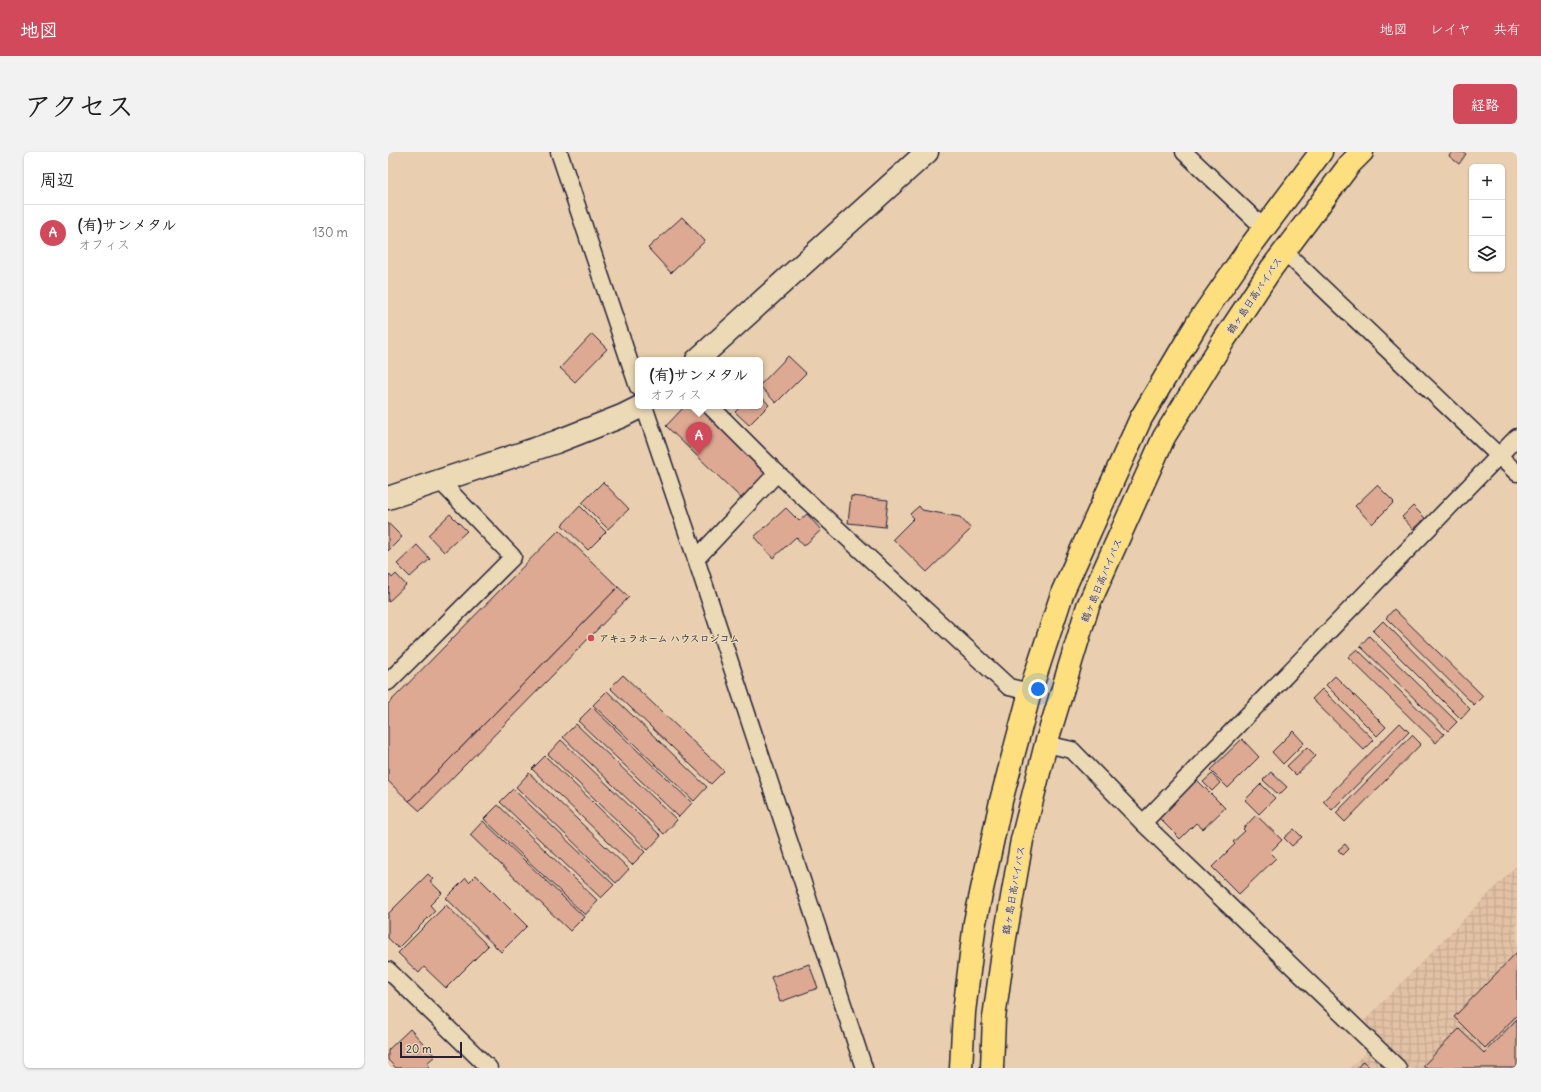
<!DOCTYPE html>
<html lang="ja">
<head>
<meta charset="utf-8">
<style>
	:root { --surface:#fff; --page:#f2f2f2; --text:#222; --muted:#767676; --line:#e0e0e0; --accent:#d1495b }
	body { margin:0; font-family:Delius,"Klee One",sans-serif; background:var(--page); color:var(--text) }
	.controls { position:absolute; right:12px; top:12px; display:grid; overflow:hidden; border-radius:6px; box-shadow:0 1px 3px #0004 }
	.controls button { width:36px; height:36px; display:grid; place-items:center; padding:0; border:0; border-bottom:1px solid var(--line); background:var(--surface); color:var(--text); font:20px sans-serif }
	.scale { position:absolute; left:12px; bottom:10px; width:62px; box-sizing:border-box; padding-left:4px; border:2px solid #22223b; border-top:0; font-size:11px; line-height:14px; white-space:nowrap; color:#22223b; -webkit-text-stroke:3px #ecd9b6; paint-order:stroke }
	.you { position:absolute; left:650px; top:537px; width:14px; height:14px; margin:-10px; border:3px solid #fff; border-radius:50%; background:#1a73e8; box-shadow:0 0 0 6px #1a73e833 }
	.badge { display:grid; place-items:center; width:26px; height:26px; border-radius:50%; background:var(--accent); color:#fff; font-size:13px; font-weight:700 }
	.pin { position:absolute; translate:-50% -33px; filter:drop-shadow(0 1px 2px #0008) }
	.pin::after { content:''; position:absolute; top:21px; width:14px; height:12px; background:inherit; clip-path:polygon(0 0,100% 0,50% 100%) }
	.popup { position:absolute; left:247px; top:205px; width:128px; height:52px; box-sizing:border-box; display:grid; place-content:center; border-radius:6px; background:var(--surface); filter:drop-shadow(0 1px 3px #0005); font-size:13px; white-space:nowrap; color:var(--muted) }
	.popup b { font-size:15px; color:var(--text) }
	.popup::after { content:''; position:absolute; left:50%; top:100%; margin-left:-8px; border:8px solid transparent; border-top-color:var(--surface) }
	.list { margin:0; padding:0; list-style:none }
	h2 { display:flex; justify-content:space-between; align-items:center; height:52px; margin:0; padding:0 16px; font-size:17px }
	h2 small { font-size:13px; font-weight:400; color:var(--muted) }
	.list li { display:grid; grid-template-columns:26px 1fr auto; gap:12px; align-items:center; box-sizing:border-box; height:56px; padding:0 16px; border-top:1px solid var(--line) }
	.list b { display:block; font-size:15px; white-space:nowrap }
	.list p { margin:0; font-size:13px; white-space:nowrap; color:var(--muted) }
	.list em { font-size:13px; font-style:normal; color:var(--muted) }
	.icon { flex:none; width:22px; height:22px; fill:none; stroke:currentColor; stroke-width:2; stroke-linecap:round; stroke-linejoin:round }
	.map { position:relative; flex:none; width:1129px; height:916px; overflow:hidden; border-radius:6px }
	header { display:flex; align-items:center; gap:24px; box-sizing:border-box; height:56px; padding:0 20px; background:var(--accent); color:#fff }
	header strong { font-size:19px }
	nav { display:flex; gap:22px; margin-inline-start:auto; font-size:14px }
	.intro { display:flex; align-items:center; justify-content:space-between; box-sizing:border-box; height:96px; padding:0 24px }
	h1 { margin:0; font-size:28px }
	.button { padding:10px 18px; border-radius:6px; background:var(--accent); color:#fff; font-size:14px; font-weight:700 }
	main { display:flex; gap:24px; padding:0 24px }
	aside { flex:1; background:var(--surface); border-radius:6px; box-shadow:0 1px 3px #0004 }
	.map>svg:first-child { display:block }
	.industrial { fill:url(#industrial-grid) }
	.building { fill:#dea993; stroke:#22223b }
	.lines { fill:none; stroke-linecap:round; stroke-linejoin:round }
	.street-casing { stroke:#22223b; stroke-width:19 }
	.secondary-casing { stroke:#22223b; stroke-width:25 }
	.highway-casing { stroke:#22223b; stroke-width:25 }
	.street { stroke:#ecd9b6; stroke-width:16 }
	.secondary { stroke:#ecd9b6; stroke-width:22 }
	.highway { stroke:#fedf80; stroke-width:22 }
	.poi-dot { fill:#d1495b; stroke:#ecd9b6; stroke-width:1.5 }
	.labels { text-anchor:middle; stroke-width:3; stroke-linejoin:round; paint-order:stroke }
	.street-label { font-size:10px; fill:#22223b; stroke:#ecd9b6 }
	.poi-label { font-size:10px; font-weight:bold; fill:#22223b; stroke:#ecd9b6; text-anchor:start }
</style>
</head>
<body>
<header>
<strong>地図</strong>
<nav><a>地図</a><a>レイヤ</a><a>共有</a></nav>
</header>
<div class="intro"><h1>アクセス</h1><a class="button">経路</a></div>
<main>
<aside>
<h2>周辺<small></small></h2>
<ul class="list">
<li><span class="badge">A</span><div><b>(有)サンメタル</b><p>オフィス</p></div><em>130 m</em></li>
</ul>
</aside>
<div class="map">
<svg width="1129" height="916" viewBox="0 0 1129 916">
	<defs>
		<pattern id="industrial-grid" width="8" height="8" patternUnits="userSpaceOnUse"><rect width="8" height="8" fill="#e2c1a5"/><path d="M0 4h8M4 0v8" fill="none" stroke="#c2a68f"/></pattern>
	</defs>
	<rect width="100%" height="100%" fill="#e9cfaf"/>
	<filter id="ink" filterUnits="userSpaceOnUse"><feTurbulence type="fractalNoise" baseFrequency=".025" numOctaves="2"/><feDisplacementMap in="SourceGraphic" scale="8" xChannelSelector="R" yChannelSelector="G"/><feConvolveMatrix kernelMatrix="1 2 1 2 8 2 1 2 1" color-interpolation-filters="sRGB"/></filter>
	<g filter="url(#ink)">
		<g class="industrial">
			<path d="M1129 713V916H1020L974 871Z"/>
			<path d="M979 899 996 916H962Z"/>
		</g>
		<g class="building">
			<path d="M1064 0H1075L1078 2 1071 12 1061 4Z"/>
			<path d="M294 65 317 89 283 121 260 96Z"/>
			<path d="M204 182 219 197 187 230 172 216Z"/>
			<path d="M400 204 418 221 388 251 372 234V233Z"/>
			<path d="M372 243 381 253 361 273 347 260 353 254H372Z"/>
			<path d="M297 254H313L381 319 354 347 278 274Z"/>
			<path d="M215 330 241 357 220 377 194 351Z"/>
			<path d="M989 333 1006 350 984 372 967 354Z"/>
			<path d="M463 344 500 348 497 375 460 371Z"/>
			<path d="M192 354 218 380 200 398 174 373Z"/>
			<path d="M531 354 534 358 572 365 583 377 539 420 505 387 526 366 522 362Z"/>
			<path d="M1025 354 1037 366 1025 377 1014 365Z"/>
			<path d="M398 356 411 369 419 362 433 378 416 394 408 385 385 406 366 385Z"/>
			<path d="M62 362 79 379 56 400 40 383Z"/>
			<path d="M0 371 14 385 0 399Z"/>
			<path d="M171 378 230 435 21 649 0 629V552Z"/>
			<path d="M29 393 42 407 22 425 9 412Z"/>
			<path d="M1 422 4 426 8 422 18 433 0 450Z"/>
			<path d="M230 435 241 445 32 659 21 649Z"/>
			<path d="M1006 457 1095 544 1086 553 998 466Z"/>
			<path d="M995 469 1082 557 1073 567 985 479Z"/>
			<path d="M981 484 1069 570 1060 579 972 494Z"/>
			<path d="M969 497 1056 582 1048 591 960 505Z"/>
			<path d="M235 523 336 619 323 632 222 536Z"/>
			<path d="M947 524 998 575 989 584 938 533Z"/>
			<path d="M934 537 986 588 976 598 924 547Z"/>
			<path d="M219 539 319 635 306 649 205 553Z"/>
			<path d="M204 555 304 651 291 665 190 569Z"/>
			<path d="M1012 571 1021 580 944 658 935 649Z"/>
			<path d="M188 572 289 668 276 682 175 585Z"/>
			<path d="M905 579 916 591 895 612 884 600Z"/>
			<path d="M1024 583 1033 592 957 670 948 661Z"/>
			<path d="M854 587 871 605 840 636 822 618Z"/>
			<path d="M173 588 273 684 260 698 160 602Z"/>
			<path d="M919 595 928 604 908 623 899 614Z"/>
			<path d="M157 604 257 700 244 713 144 617Z"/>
			<path d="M883 620 899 635 891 643 875 628Z"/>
			<path d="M141 621 241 717 228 731 128 635Z"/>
			<path d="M824 622 832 631 824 639 815 630Z"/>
			<path d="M808 627 837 656 815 677 808 671 792 687 770 665Z"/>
			<path d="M873 632 887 646 871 662 857 648Z"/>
			<path d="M125 637 226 733 213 746 112 650Z"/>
			<path d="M110 653 210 749 197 763 96 667Z"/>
			<path d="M868 663 894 688 882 700 888 706 851 742 824 715 847 692 845 690 857 679 855 677Z"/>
			<path d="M95 669 196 765 182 779 82 683Z"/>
			<path d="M906 677 914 685 904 694 896 686Z"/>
			<path d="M957 692 961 697 955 703 950 698Z"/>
			<path d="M40 722 45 727 42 729 54 741 42 753 47 759 10 796 0 786V762Z"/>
			<path d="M88 723 139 774 113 800 58 746 78 726 81 730Z"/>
			<path d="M58 753 100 794 58 836 36 815 31 821 10 801Z"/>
			<path d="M1129 800V863L1097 896 1066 865Z"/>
			<path d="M421 812 430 836 392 850 383 825Z"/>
			<path d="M1129 867V916H1037L1035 914 1071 877 1096 901Z"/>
			<path d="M22 877 47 904 39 911 41 914 39 916H8L0 908V898Z"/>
			<path d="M975 909 982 916H969Z"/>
		</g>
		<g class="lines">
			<g class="street-casing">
				<g id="street">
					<path d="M171 0 250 235"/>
					<path d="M796 0 876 76"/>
					<path d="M896 99 1129 321"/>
					<path d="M256 254 308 407 476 916"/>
					<path d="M322 254 389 321 621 535 642 540"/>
					<path d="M308 407 389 321"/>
					<path d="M0 530 125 405 52 329"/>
					<path d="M658 592 684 598 755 671 1010 916"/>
					<path d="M755 671 1129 285"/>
					<path d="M0 818 101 916"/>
				</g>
			</g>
			<g class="secondary-casing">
				<g id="secondary">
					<path d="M309 208 539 0"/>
					<path d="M0 346 168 290 234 264 254 254"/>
				</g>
			</g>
			<g class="highway-casing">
				<g id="highway">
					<path d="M573 916 576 860 587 770 613 649 642 540 675 439 753 266 810 170 862 95 933 0"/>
					<path d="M604 916 606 866 617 786 634 688 658 592 700 454 776 285 836 188 883 117 962 12 974 0"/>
				</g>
			</g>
			<use href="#street" class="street"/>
			<use href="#secondary" class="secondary"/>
			<use href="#highway" class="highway"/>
		</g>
	</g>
	<circle class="poi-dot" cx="203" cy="486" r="4"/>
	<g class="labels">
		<g class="street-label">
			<text transform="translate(866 143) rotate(-56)" y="4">鶴ヶ島日高バイパス</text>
			<text transform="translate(713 428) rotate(-67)" y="4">鶴ヶ島日高バイパス</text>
			<text transform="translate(625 738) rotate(-80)" y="4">鶴ヶ島日高バイパス</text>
		</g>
		<g class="poi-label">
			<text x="211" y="490">アキュラホーム ハウスロジコム</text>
		</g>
	</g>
</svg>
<div class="controls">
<button>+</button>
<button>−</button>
<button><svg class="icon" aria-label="layers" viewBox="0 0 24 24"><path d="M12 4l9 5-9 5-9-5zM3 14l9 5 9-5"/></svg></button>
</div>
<div class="scale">20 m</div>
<div class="you"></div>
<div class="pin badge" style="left:311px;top:303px">A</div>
<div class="popup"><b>(有)サンメタル</b>オフィス</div>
</div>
</main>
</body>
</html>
